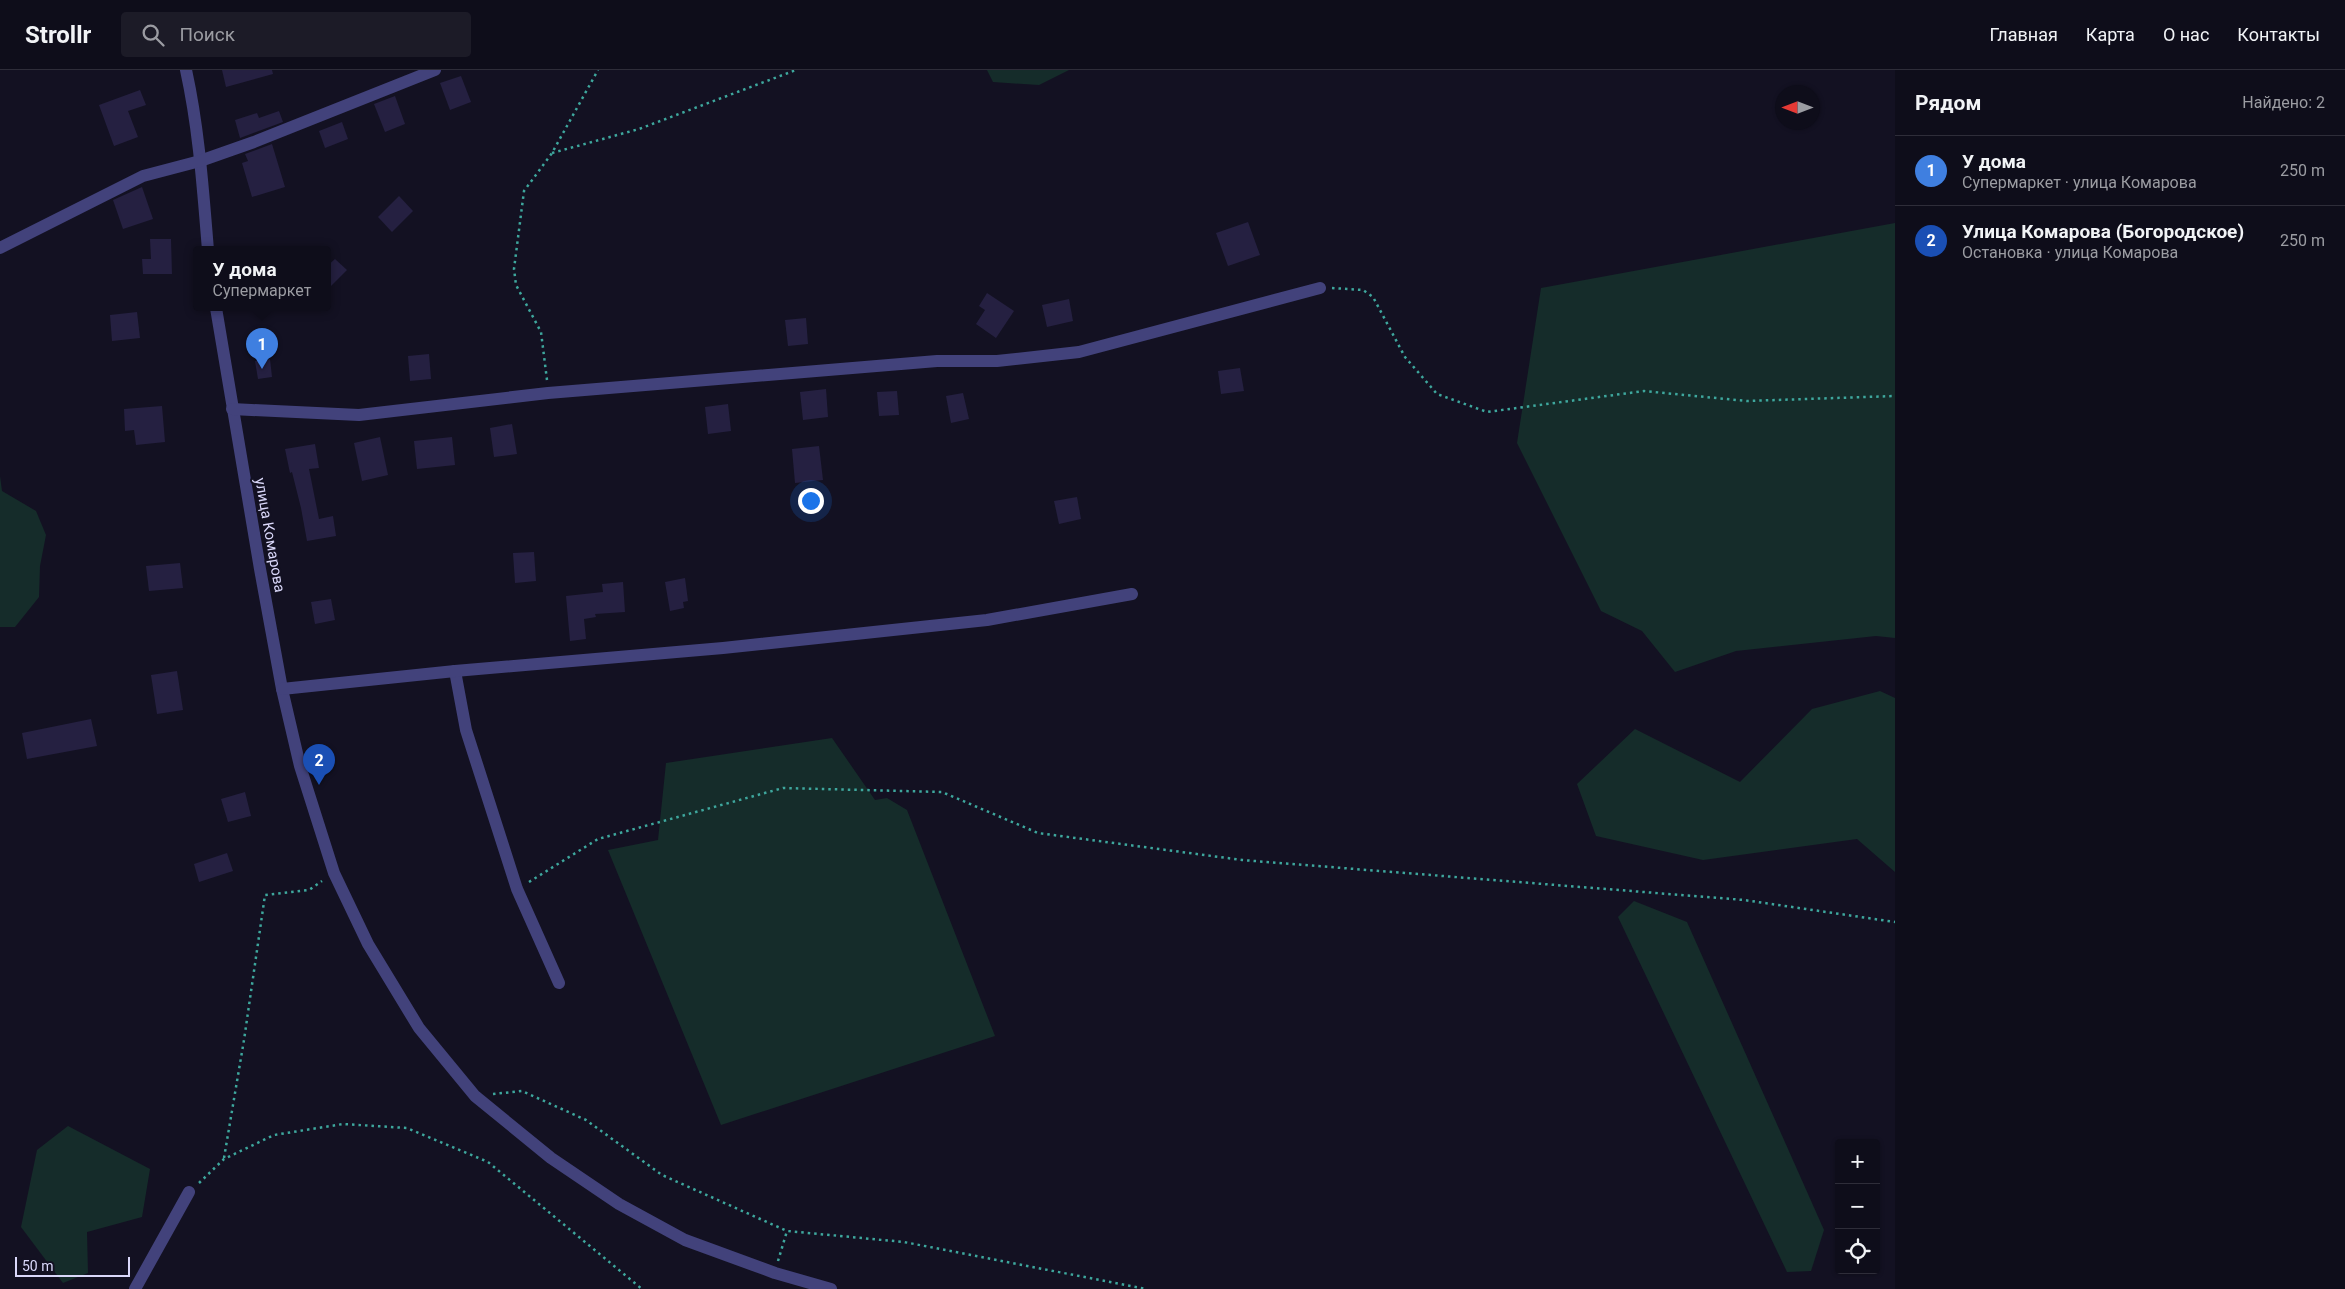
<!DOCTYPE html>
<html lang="ru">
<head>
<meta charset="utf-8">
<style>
	:root { --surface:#0e0d1a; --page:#1c1b27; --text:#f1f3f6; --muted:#9b9ca2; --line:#2e2d39; --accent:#2563eb }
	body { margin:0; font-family:Roboto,sans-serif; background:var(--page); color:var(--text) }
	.controls { position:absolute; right:15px; bottom:15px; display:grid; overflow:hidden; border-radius:5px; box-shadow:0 1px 4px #0004 }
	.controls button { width:45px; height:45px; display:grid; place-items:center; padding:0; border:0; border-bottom:1px solid var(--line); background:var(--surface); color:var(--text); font:25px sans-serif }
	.compass { position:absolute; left:1775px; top:15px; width:45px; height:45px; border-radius:50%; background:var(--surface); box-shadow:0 1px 4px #0004; rotate:270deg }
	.scale { position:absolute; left:15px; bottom:12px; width:115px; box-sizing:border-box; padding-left:5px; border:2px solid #dad8fa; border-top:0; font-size:14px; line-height:18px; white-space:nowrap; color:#dad8fa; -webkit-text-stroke:4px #131122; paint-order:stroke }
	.you { position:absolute; left:810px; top:430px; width:18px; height:18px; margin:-12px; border:4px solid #fff; border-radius:50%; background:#1a73e8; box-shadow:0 0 0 8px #1a73e833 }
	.badge { display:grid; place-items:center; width:32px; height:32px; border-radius:50%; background:var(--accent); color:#fff; font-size:16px; font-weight:700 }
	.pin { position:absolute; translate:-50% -41px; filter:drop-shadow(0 1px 2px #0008) }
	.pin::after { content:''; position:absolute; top:26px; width:18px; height:15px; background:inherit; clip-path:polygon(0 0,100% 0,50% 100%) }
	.popup { position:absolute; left:193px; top:176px; width:138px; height:65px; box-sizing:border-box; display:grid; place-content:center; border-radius:5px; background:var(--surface); filter:drop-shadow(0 1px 4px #0005); font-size:16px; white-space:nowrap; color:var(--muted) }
	.popup b { font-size:19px; color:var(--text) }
	.popup::after { content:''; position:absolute; left:50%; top:100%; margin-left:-10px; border:10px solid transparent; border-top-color:var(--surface) }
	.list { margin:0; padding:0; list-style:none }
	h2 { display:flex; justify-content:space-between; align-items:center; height:65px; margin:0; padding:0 20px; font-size:21px }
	h2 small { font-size:16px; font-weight:400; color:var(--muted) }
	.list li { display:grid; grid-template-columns:32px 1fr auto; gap:15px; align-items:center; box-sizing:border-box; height:70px; padding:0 20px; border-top:1px solid var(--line) }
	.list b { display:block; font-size:19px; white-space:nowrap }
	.list p { margin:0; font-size:16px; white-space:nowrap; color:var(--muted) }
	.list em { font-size:16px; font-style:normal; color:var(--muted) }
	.icon { flex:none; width:28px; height:28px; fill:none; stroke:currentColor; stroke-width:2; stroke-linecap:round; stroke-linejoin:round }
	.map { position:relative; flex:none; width:1895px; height:1219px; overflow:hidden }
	header { display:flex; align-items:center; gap:30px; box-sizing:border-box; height:70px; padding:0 25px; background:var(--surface); border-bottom:1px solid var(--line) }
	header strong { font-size:24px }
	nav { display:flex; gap:28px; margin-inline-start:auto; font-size:18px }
	.search { width:350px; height:45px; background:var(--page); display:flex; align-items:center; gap:12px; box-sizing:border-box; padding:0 18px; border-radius:5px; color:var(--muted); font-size:19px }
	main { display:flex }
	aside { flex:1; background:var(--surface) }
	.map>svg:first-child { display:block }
	.green { fill:#152c2a }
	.building { fill:#252041 }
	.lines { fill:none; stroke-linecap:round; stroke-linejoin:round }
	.path { stroke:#3ea79d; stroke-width:2.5; stroke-dasharray:2.5 4; stroke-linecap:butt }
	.minor { stroke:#42427b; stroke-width:12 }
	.labels { text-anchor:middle; stroke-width:4; stroke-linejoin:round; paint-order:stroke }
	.street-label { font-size:15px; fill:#dad8fa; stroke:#131122 }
</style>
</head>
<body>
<header>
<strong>Strollr</strong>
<div class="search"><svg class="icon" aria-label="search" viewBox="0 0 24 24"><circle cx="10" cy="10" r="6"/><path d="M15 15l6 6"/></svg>Поиск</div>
<nav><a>Главная</a><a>Карта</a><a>О нас</a><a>Контакты</a></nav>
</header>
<main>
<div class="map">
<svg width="1895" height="1219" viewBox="0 0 1895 1219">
	<rect width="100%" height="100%" fill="#131122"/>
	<g class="green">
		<path d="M987 0H1069L1039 15 993 12Z"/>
		<path d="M1895 153V568L1876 566 1736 581 1675 602 1642 561 1601 541 1517 373 1541 218Z"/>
		<path d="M0 406 2 421 36 441 46 465 40 496 39 527 15 557H0Z"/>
		<path d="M1880 621 1895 628V802L1857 769 1703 790 1596 766 1577 714 1635 659 1740 712 1812 639Z"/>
		<path d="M832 668 875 730 887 728 907 740 995 966 721 1055 608 780 658 770 666 693Z"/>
		<path d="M1634 831 1687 852 1824 1160 1811 1201 1787 1202 1618 847Z"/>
		<path d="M68 1056 150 1099 142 1147 87 1162 88 1203 63 1213 21 1157 37 1080Z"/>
	</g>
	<g class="building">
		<path d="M222 0H272L273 4 226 17Z"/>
		<path d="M461 6 471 32 450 40 440 13Z"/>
		<path d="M140 20 146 35 128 41 138 67 114 76 99 35Z"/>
		<path d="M395 26 405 54 385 62 374 34Z"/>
		<path d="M279 41 283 52 240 68 235 50 257 43 259 48Z"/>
		<path d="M342 52 348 69 325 78 319 61Z"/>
		<path d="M272 74 285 117 252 127 242 93 248 91 245 84Z"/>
		<path d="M142 117 153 149 123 159 113 130Z"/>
		<path d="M399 126 413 141 392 162 378 147Z"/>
		<path d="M1248 152 1260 185 1228 196 1216 163Z"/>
		<path d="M150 169H171L172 204H143L142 189H151Z"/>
		<path d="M335 189 347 200 327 220V196Z"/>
		<path d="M987 223 1014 241 996 268 976 254 985 240 979 236Z"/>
		<path d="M1069 229 1073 251 1047 257 1042 235Z"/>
		<path d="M137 242 140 268 112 271 110 245Z"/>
		<path d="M806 248 808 274 788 276 785 250Z"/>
		<path d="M429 284 431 309 410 311 408 286Z"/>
		<path d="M270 289 272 307 258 309 255 291Z"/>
		<path d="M1240 298 1244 321 1221 324 1218 301Z"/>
		<path d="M826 319 828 347 803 350 800 322Z"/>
		<path d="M897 321 899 345 879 346 877 322Z"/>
		<path d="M963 323 969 349 951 353 946 326Z"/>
		<path d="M728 334 731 361 708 364 705 337Z"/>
		<path d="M162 336 165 372 136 375 134 360 125 361 124 339Z"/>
		<path d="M512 354 517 384 494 387 490 358Z"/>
		<path d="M380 367 388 405 362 411 354 373Z"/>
		<path d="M452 367 455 395 417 399 414 371Z"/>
		<path d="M315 374 319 398 309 399 319 449 333 446 336 466 307 471 301 438 292 402 290 403 285 379Z"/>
		<path d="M819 376 823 410 795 413 792 379Z"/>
		<path d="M1077 427 1081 449 1059 454 1054 431Z"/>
		<path d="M534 482 536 511 515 513 513 483Z"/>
		<path d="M180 493 183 518 149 521 146 496Z"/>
		<path d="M685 508 688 531 683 532 684 538 670 541 665 512Z"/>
		<path d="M623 512 625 542 595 544 596 547 584 549 586 569 570 571 566 526 603 522 602 514Z"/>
		<path d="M331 529 335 550 315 554 311 532Z"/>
		<path d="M177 601 183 640 157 644 151 605Z"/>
		<path d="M91 649 97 676 27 689 22 663Z"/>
		<path d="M245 722 251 746 228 752 221 729Z"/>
		<path d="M227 783 233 801 199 812 194 794Z"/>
	</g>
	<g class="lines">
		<g class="path">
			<path d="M552 83 639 59 796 0"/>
			<path d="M1332 218 1363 220 1373 227 1405 287 1437 324 1487 342 1644 321 1747 331 1895 326"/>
			<path d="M547 310 541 262 516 215 514 199 524 121 552 83 598 0"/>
			<path d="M529 812 598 769 783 718 942 722 1038 763 1242 790 1744 830 1895 852"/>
			<path d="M493 1024 522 1021 586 1050 662 1105 787 1161 904 1172 1146 1219"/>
			<path d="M224 1088 244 970 265 825 309 820 322 811"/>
			<path d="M199 1113 224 1089 274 1065 343 1054 407 1058 488 1092 642 1219"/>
			<path d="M778 1191 787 1161"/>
		</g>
		<g class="minor">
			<path d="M186 0C199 59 203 120 208 180"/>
			<path d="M0 178 143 106 200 91 254 72 435 0"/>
			<path d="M216 238 260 499 282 619 300 696 334 803 368 874 419 958 475 1026 551 1088 619 1134 685 1170 775 1203 831 1219"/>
			<path d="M232 339 359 345 548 323 937 291H997L1079 282 1320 218"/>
			<path d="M455 601 466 660 517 819 559 913"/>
			<path d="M282 619 455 601 723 578 987 550 1132 524"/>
			<path d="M135 1219 189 1122"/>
		</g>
	</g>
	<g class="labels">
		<g class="street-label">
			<text transform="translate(270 465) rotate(80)" y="5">улица Комарова</text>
		</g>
	</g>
</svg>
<div class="controls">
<button>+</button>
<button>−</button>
<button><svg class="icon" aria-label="locate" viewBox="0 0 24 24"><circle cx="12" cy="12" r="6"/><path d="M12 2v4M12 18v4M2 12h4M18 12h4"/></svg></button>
</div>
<svg class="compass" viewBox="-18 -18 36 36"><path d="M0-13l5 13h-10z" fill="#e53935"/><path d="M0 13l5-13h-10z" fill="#9b9ca2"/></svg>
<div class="scale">50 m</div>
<div class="you"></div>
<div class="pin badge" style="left:262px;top:299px;background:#3f7fe0">1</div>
<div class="popup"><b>У дома</b>Супермаркет</div>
<div class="pin badge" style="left:319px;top:715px;background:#1a4fb4">2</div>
</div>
<aside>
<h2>Рядом<small>Найдено: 2</small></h2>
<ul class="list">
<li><span class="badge" style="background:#3f7fe0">1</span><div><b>У дома</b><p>Супермаркет · улица Комарова</p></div><em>250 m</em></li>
<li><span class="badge" style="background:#1a4fb4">2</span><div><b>Улица Комарова (Богородское)</b><p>Остановка · улица Комарова</p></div><em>250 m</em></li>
</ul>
</aside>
</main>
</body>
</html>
